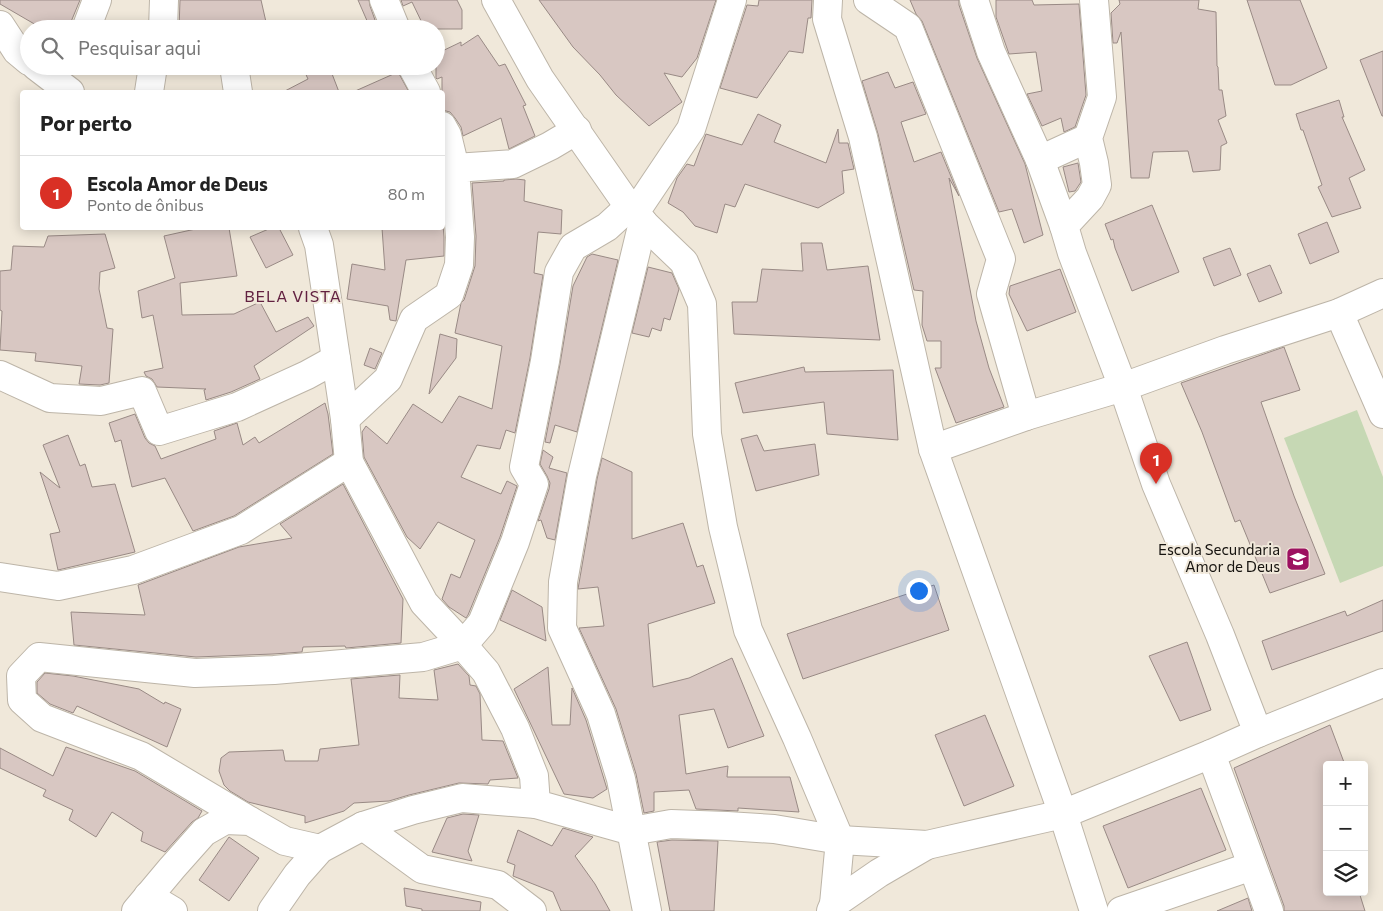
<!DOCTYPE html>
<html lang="pt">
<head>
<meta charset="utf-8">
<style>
	:root { --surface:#fff; --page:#f2f2f2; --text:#222; --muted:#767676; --line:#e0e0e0; --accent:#d93025 }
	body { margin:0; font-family:Commissioner,sans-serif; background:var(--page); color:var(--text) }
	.controls { position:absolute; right:15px; bottom:15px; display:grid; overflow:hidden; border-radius:5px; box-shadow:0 2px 12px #0003 }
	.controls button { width:45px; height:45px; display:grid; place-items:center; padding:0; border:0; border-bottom:1px solid var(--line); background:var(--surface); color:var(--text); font:25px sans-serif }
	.you { position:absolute; left:918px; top:590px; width:18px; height:18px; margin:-12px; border:4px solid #fff; border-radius:50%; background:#1a73e8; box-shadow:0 0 0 8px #1a73e833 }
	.badge { display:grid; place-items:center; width:32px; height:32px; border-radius:50%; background:var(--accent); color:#fff; font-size:16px; font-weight:700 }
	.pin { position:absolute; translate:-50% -41px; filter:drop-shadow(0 1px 2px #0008) }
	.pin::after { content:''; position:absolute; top:26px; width:18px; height:15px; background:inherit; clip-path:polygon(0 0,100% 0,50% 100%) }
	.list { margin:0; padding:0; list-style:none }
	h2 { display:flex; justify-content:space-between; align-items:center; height:65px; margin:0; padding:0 20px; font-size:21px }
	h2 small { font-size:16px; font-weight:400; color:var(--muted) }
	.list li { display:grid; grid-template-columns:32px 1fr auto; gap:15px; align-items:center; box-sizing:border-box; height:75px; padding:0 20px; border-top:1px solid var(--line) }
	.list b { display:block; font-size:19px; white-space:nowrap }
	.list p { margin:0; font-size:16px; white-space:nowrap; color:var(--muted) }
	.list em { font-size:16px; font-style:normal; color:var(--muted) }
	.icon { flex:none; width:28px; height:28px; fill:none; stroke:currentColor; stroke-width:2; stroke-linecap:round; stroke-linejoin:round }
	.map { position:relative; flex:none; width:1383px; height:911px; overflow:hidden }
	.search { position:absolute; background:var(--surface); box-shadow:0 2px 12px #0003; left:20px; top:20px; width:425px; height:55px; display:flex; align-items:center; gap:12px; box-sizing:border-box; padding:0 18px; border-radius:28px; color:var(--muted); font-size:19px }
	.panel { position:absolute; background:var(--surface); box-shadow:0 2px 12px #0003; left:20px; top:90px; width:425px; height:140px; border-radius:5px }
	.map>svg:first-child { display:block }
	.green { fill:#c6d8b4 }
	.building { fill:#d8c7c2; stroke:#998a85 }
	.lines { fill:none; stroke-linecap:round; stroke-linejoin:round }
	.minor-casing { stroke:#bdb5a8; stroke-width:30 }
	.minor { stroke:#fff; stroke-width:28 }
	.labels { text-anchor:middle; stroke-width:4; stroke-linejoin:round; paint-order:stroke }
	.poi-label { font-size:15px; fill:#171410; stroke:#f0e8da; text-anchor:end }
	.neighbourhood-label { font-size:16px; letter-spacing:1px; fill:#622141; stroke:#f0e8da }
</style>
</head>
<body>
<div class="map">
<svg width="1383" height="911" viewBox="0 0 1383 911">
	<rect width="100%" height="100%" fill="#f0e8da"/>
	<path class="green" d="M1357 410 1383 477V566L1340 583 1284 438Z"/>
	<g class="building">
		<path d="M0 0H80L68 29H43L0 4Z"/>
		<path d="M180 0H261L266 22 246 29H179Z"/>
		<path d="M358 0H369L370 6 375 20 368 23Z"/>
		<path d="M401 0H457L462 10V29H425L412 2 403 6Z"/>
		<path d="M539 0H716L697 58 682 77 664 73 682 102 649 126 616 95 600 75 573 47Z"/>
		<path d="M759 0H812L811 18H808L803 53 789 51 757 98 720 88 747 5 758 6Z"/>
		<path d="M910 0H959V5L977 58 1025 164 1043 235 1024 243 1012 209 999 212 922 21 916 14Z"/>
		<path d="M996 0H1032L1034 5 1079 4 1086 95 1075 127 1064 132 1061 118 1042 126 1027 94 1042 91 1036 52 1009 54 996 17Z"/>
		<path d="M1119 0H1199L1198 9 1216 12 1217 66 1218 67 1219 90H1222L1226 116 1218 120 1227 143 1221 146 1220 170 1193 172 1188 151 1153 152 1149 178H1131L1121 32 1117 43H1113L1111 13 1120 4Z"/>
		<path d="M1247 0H1300L1327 68 1291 85H1275Z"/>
		<path d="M478 35 499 66 505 64 526 105 523 106 535 136 509 149 501 118 463 136 461 127 455 118 450 112 442 110V77L437 79 436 78V54L461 42V46Z"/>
		<path d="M1383 51V116H1382L1360 60Z"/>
		<path d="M302 66H329L339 92H283L308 79Z"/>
		<path d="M398 72 409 92H353Z"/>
		<path d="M888 72 895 88 913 82 926 114 901 122 914 162 941 152 959 196 949 178 976 321 989 368 1004 407 956 423 935 368H941V341H927L922 325 923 291 914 290 878 134 862 81Z"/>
		<path d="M1339 100 1344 117H1342L1365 170 1349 178 1361 208 1332 217 1318 187 1322 185 1303 130H1301L1296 114Z"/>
		<path d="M758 114 781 125 774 142 826 163 838 129 839 143H848L854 169 842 171 844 193 818 208 745 184 735 207 725 204 717 233 695 226 683 212 668 203 677 178 687 164 694 166 706 134 742 145Z"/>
		<path d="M1078 163 1081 182 1075 191 1069 192 1063 167Z"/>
		<path d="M516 179 525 180 524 201 562 210 561 234 538 232 534 273 543 275 530 358 515 433 506 430 500 449 477 445 461 477 501 494 507 481 517 486 500 537 468 615 466 618 449 607 442 599 451 574 460 578 475 540 438 522 420 549 407 537 364 457 362 432 366 426 387 444 413 404 442 423 459 396 492 409 502 346 455 333 461 303 464 300 475 266 476 236 472 183 504 181V180Z"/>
		<path d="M1152 205 1179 272 1132 291 1115 248 1113 239 1111 240 1105 224Z"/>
		<path d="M442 212 444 237V256L406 260 396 321 390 320 388 306 347 299 352 264 385 270 382 228H442Z"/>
		<path d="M1327 222 1339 252 1310 264 1298 234Z"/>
		<path d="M200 228H229L237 276 180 283 182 315 234 314 260 302 276 332 308 317 314 326 254 366 260 379 231 392 206 400 204 390 206 389 157 387 152 379 146 376 144 372 163 368 153 315 142 318 138 291 175 278 164 236Z"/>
		<path d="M271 228H279L293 255 266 268 250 237Z"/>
		<path d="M105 234 115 268 100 272 99 289 107 328 113 329 109 383 100 385 79 384 82 366 35 361 36 353 0 350 2 311 0 310V271L11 270 13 246 44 247 48 236Z"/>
		<path d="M801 243H822L827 270 868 266 880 340 734 334 732 302H757L762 269 803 271Z"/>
		<path d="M1230 248 1241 275 1214 286 1203 258Z"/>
		<path d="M592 254 618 260 577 432 555 425 550 443 545 442 560 364 573 286 587 257Z"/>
		<path d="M1270 265 1282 293 1259 302 1247 274Z"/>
		<path d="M648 267 672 273 679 289 670 320 664 318 661 331 652 328 649 337 632 333Z"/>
		<path d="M1060 269 1076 312 1027 331 1009 294 1010 286Z"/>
		<path d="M440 334 457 339 456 358 429 394Z"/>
		<path d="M1284 347 1300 390 1261 402 1294 496 1325 574 1270 593 1240 520 1235 522 1202 432 1181 383Z"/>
		<path d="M370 348 382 353 375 369 364 365Z"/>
		<path d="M804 367 805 372 893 370 898 440 827 434 824 402 743 413 735 383Z"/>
		<path d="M325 403 328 414 333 454 234 516 193 531 165 478 132 487 121 440 115 442 109 423 135 414 145 438 149 443 155 446 161 459 216 439 214 431 237 423 243 445 255 437 259 443Z"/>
		<path d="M68 435 80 466 85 464 92 487 115 484 135 552 58 570 50 534 60 532 40 472 60 488 43 445Z"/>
		<path d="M757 435 764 451 815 444 819 475 756 491 741 439Z"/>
		<path d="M543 450 553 457 549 468 567 473 555 540 547 538 541 520 538 521 549 489 550 483 547 476 540 464Z"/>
		<path d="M602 458 632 472V539L683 523 697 567 703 565 715 603 648 624 653 687 689 678 732 658 764 736 728 748 714 709 679 715 686 774 728 766 727 777H790L799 812 738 808V811L696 809 689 790 654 792V811L644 813 636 774 616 709 579 628 604 626 598 587 578 589 597 479Z"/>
		<path d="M343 484 403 599 401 643 346 648 345 646 303 647 302 652 273 654 196 657 74 645 71 612 145 615 138 585 239 547 292 538 280 524Z"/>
		<path d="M934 585 949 630 803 679 787 634Z"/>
		<path d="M512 590 542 607 546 641 500 620Z"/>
		<path d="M1383 600V631L1272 670 1262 641 1345 611 1347 616Z"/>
		<path d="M1187 642 1211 710 1180 721 1149 656Z"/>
		<path d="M458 664 469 676 470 685 476 686 480 694 482 740 503 741 518 778 490 780 488 784 459 783 409 795 389 801 354 803 344 811 305 823V816L248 802 230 791 224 785 219 771 221 758 229 752 283 750 285 761H318L320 749 359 745 351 679 400 675 399 698 438 700 434 670Z"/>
		<path d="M548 667 552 725H570L572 688 586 720 607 789 593 798 564 794 514 689Z"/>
		<path d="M45 673 73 676 139 689 164 704 165 702 181 709 167 747 77 706 73 713 50 704 37 693V682Z"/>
		<path d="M985 715 1014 786 964 806 935 735Z"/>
		<path d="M1330 725 1345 765H1327V892H1359L1365 911H1284V906L1234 768Z"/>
		<path d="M66 747 135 771 202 811 198 818 192 822 165 852 141 841 143 832 112 812 96 837 69 820 73 810 43 796 46 790 0 768V748L53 776Z"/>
		<path d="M1201 788 1226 850 1128 888 1103 826Z"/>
		<path d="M463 814 479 815 468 851 472 861 432 852 447 818Z"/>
		<path d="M563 828 593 837 575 856 595 884 610 911H561L553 892 513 876 515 865 507 862 518 830 552 846Z"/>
		<path d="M229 837 259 858 229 901 199 880Z"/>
		<path d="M672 840 718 841 714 911H670L657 842Z"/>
		<path d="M404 888 481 902 480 911H422V909L406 906Z"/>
		<path d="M1248 898 1252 911H1217Z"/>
	</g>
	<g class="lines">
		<g class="minor-casing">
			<g id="minor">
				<path d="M384 0 396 29"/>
				<path d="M496 0 540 79 634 214 684 262 702 304 707 434 723 527 748 630 797 738 840 840 834 904 831 911"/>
				<path d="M828 0 827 19 863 137 933 449 1063 814 1094 911"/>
				<path d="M868 0 908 27 1001 259 991 294 1026 416"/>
				<path d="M974 0 991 52 1040 160 1064 226"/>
				<path d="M1094 0 1102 97 1088 138 1094 163 1097 185 1090 198 1064 226 1072 253 1123 387 1156 484 1220 635 1258 733"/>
				<path d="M0 25 17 51 29 61"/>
				<path d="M86 29 97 0"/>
				<path d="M163 29 164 0"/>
				<path d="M36 66 70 92"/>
				<path d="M234 66 238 92"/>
				<path d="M412 66 426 92"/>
				<path d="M149 92 153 66"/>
				<path d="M442 126 447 135 455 168"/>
				<path d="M1040 160 1088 138"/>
				<path d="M634 214 691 129 732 0"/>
				<path d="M643 222 582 476 563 582 562 628 601 714 621 779 647 911"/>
				<path d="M313 228 319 245 345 419 349 462 424 603 454 635 486 672 515 728 534 776 536 804 632 831 671 824 727 826 774 829 840 840 927 845 1063 814 1211 754 1258 733 1383 683"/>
				<path d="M1339 313 1383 414"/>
				<path d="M0 375 50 398 101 401 142 391 159 431 237 407 307 375 336 359"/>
				<path d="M345 419 388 379 414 319 449 295 459 265 460 237 455 168 513 164 550 146 577 130"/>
				<path d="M933 449 1026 416 1123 387 1225 350 1339 313 1383 293"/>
				<path d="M0 577 58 586 133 570 241 530 349 462"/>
				<path d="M1211 754 1269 911"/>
				<path d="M250 821 141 756 42 718 22 700 21 676 39 657 195 673 274 670 423 657 463 645 482 623 515 542 534 484 524 467 545 361 559 272 573 247 607 227 630 206"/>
				<path d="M363 826 422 869 498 885 532 911"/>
				<path d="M148 896 173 911"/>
				<path d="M834 904 879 873 927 845"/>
				<path d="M136 911 172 868 204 832 225 820 250 821 285 841 320 849"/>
				<path d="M272 911 297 875 320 849 363 826 413 810 462 798 536 804"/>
				<path d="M1121 911 1252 866"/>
			</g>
		</g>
		<use href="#minor" class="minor"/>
	</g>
	<defs>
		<g id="school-square" transform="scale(1.25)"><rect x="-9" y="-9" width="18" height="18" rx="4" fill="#9c1161" stroke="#f0e8da"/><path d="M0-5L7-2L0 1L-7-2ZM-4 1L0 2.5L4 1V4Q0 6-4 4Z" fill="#fff"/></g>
	</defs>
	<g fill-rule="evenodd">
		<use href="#school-square" x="1298" y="559"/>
	</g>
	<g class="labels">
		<g class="poi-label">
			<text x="1280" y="555">Escola Secundaria<tspan x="1280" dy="17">Amor de Deus</tspan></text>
		</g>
		<g class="neighbourhood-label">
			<text x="293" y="302">BELA VISTA</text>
		</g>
	</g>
</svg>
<div class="controls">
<button>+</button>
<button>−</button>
<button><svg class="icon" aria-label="layers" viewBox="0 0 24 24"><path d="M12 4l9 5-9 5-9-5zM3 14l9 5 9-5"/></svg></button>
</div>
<div class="you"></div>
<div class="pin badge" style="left:1156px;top:484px">1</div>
<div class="search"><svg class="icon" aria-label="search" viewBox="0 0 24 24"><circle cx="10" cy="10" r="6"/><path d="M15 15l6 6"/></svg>Pesquisar aqui</div>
<section class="panel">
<h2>Por perto<small></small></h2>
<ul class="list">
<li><span class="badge">1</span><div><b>Escola Amor de Deus</b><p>Ponto de ônibus</p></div><em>80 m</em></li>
</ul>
</section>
</div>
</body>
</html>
